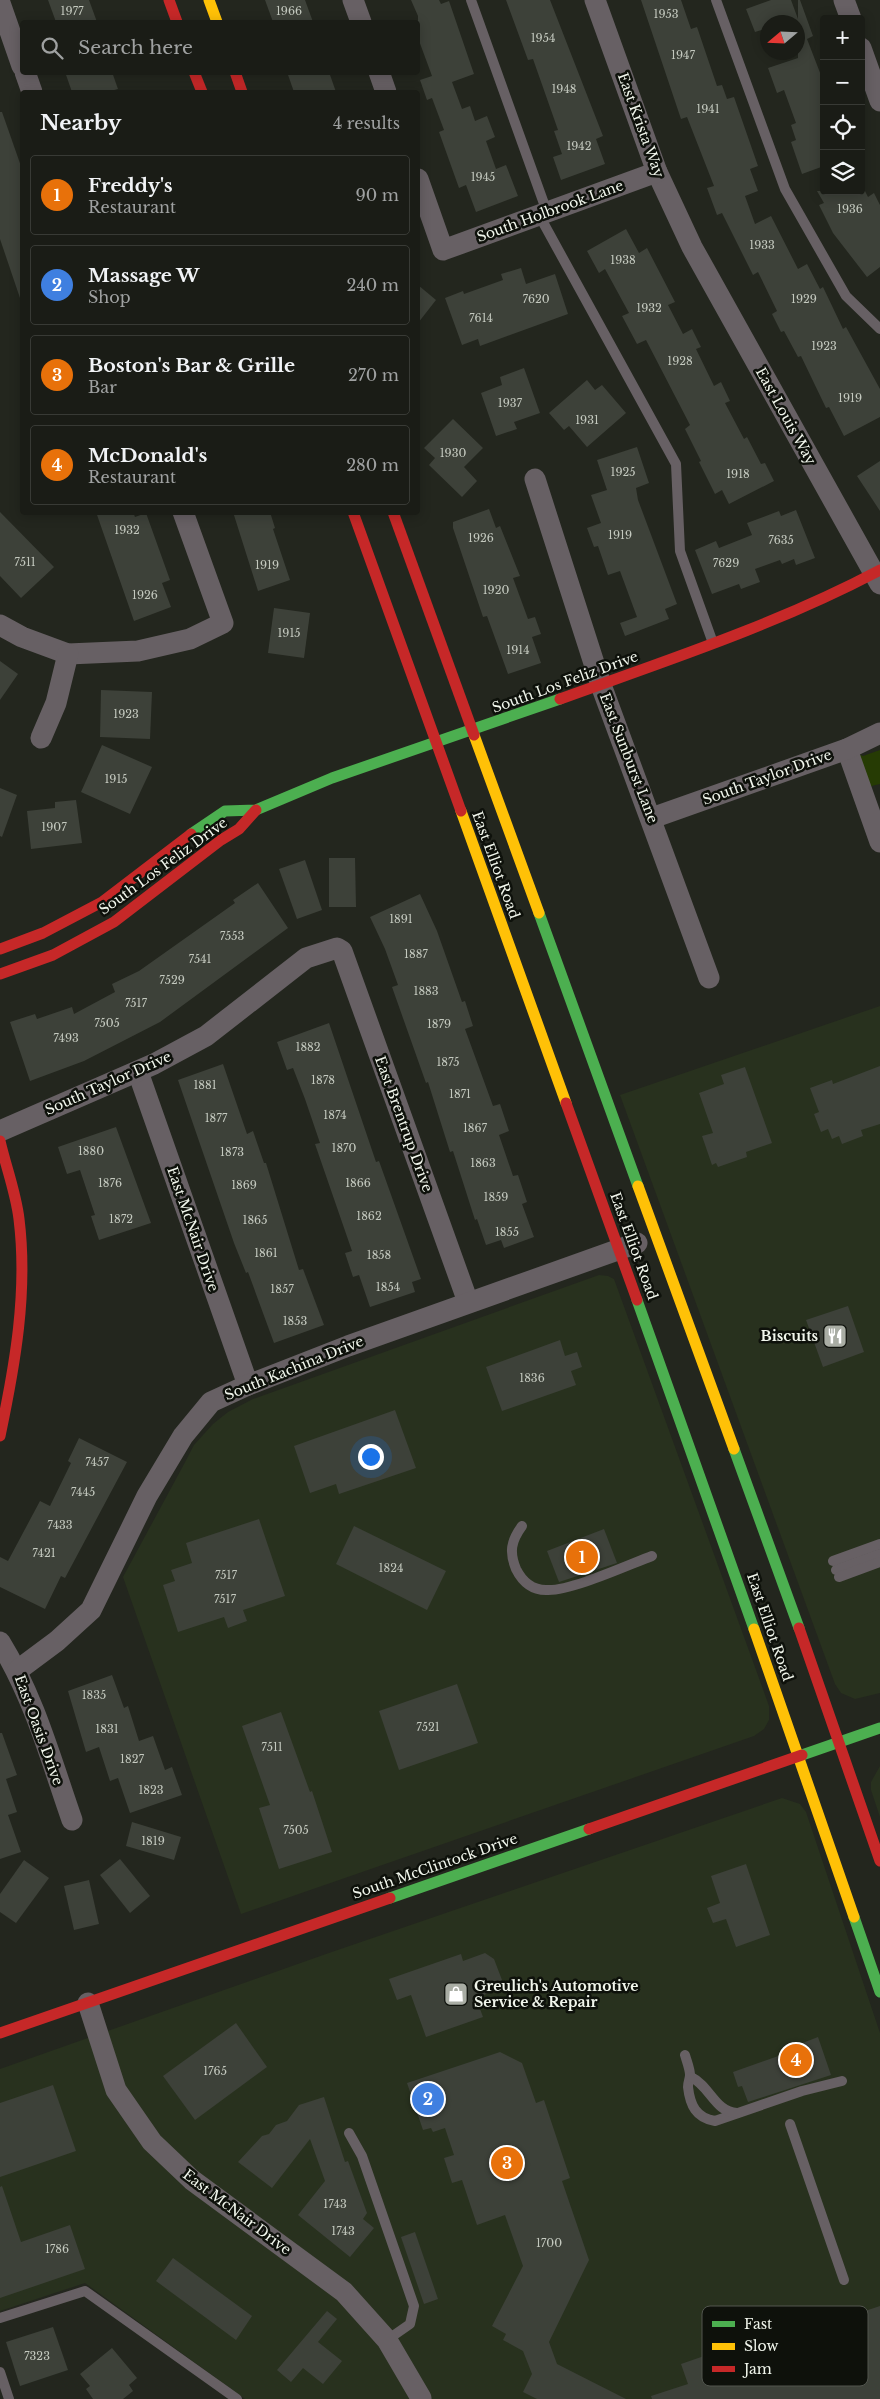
<!DOCTYPE html>
<html lang="en">
<head>
<meta charset="utf-8">
<style>
	:root { --surface:#1a1c16; --page:#23251f; --text:#f1f3f6; --muted:#9fa1a1; --line:#383a35; --accent:#a9ada4 }
	body { margin:0; font-family:"Libre Baskerville",serif; background:var(--page); color:var(--text) }
	.controls { position:absolute; right:15px; top:15px; display:grid; overflow:hidden; border-radius:5px; box-shadow:0 2px 12px #0003 }
	.controls button { width:45px; height:45px; display:grid; place-items:center; padding:0; border:0; border-bottom:1px solid var(--line); background:var(--surface); color:var(--text); font:25px sans-serif }
	.compass { position:absolute; left:760px; top:15px; width:45px; height:45px; border-radius:50%; background:var(--surface); box-shadow:0 2px 12px #0003; rotate:251deg }
	.you { position:absolute; left:370px; top:1456px; width:18px; height:18px; margin:-12px; border:4px solid #fff; border-radius:50%; background:#1a73e8; box-shadow:0 0 0 8px #1a73e833 }
	.badge { display:grid; place-items:center; width:32px; height:32px; border-radius:50%; background:var(--accent); color:#fff; font-size:16px; font-weight:700 }
	.pin { position:absolute; translate:-50% -50%; border:2px solid #fff; box-shadow:0 1px 5px #0006 }
	.list { margin:0; padding:0; list-style:none }
	h2 { display:flex; justify-content:space-between; align-items:center; height:65px; margin:0; padding:0 20px; font-size:21px }
	h2 small { font-size:16px; font-weight:400; color:var(--muted) }
	.list li { display:grid; grid-template-columns:32px 1fr auto; gap:15px; align-items:center; box-sizing:border-box; height:80px; margin:0 10px 10px; padding:0 10px; border:1px solid var(--line); border-radius:5px }
	.list b { display:block; font-size:19px; white-space:nowrap }
	.list p { margin:0; font-size:16px; white-space:nowrap; color:var(--muted) }
	.list em { font-size:16px; font-style:normal; color:var(--muted) }
	.icon { flex:none; width:28px; height:28px; fill:none; stroke:currentColor; stroke-width:2; stroke-linecap:round; stroke-linejoin:round }
	.map { position:relative; flex:none; width:880px; height:2399px; overflow:hidden }
	.search { position:absolute; background:var(--surface); box-shadow:0 2px 12px #0003; left:20px; top:20px; width:400px; height:55px; display:flex; align-items:center; gap:12px; box-sizing:border-box; padding:0 18px; border-radius:5px; color:var(--muted); font-size:19px }
	.panel { position:absolute; background:var(--surface); box-shadow:0 2px 12px #0003; left:20px; top:90px; width:400px; height:425px; border-radius:5px }
	.map>svg:first-child { display:block }
	.built { fill:#28311e }
	.green { fill:#263b04 }
	.building { fill:#3d4139 }
	.lines { fill:none; stroke-linecap:round; stroke-linejoin:round }
	.lane { stroke:#676064; stroke-width:10 }
	.street { stroke:#676064; stroke-width:21 }
	.fast { stroke:#4caf50; stroke-width:11 }
	.slow { stroke:#ffc107; stroke-width:11 }
	.jam { stroke:#c62828; stroke-width:11 }
	.labels { text-anchor:middle; stroke-width:5; stroke-linejoin:round; paint-order:stroke }
	.number-label { font-size:11px; fill:#c4c9bf }
	.street-label { font-size:14px; fill:#f1f6ec; stroke:#0e110b }
	.poi-label { font-size:14px; font-weight:bold; fill:#f1f6ec; stroke:#0e110b; text-anchor:end }
	.key { fill:#0e110b; stroke:#52564e; stroke-width:1 }
	.key-label { font-size:14px; fill:#f1f6ec }
</style>
</head>
<body>
<div class="map">
<svg width="880" height="2399" viewBox="0 0 880 2399">
	<rect width="100%" height="100%" fill="#23261e"/>
	<g class="built">
		<path d="M880 1006V1693L855 1699 841 1693 835 1684 620 1095Z"/>
		<path d="M599 1275 608 1276 614 1279 764 1692 769 1706V1720L764 1729 754 1736 241 1914 123 1577 183 1466 194 1445 213 1424 228 1412 253 1399Z"/>
		<path d="M880 1766V1817L871 1790V1782Z"/>
		<path d="M782 1798 800 1804 806 1812 880 2033V2399H245L85 2283 0 2311V2069L326 1954Z"/>
	</g>
	<path class="green" d="M847 749 863 756 880 750V784L867 787Z"/>
	<g class="building">
		<path d="M48 0H89L97 22H56Z"/>
		<path d="M265 0H305L313 22H273Z"/>
		<path d="M411 0H439L441 4 449 1 474 74 452 82 462 109 470 106 475 121 487 116 495 137 486 141 496 169 506 165 518 196 476 212 466 185 459 188 439 132 444 130 432 98 427 100 420 80 432 76 418 38V16Z"/>
		<path d="M506 0H550L603 136 596 139 605 164 561 180 553 157 562 154 554 131 558 130 533 59 528 60Z"/>
		<path d="M641 0H681L691 29 697 27 717 86 722 85 727 99 734 97 758 166 750 169 758 191 745 196 755 224 771 216 798 269 807 264 820 289 823 287 843 329 846 327 880 389V417L844 436 829 407 826 408 801 356 798 357 784 331 781 332 772 314 777 311 758 272 753 275 722 213 717 215 707 188 714 186 687 117 681 119Z"/>
		<path d="M771 0H791L798 19V0H800L813 36 807 39 824 83V166L802 174 791 142 796 140 791 125 796 123 784 90 777 93 768 68 798 58V22H768V28L755 32 746 9Z"/>
		<path d="M65 72H112L118 89 107 92H72Z"/>
		<path d="M287 72H329L336 92H294Z"/>
		<path d="M0 112H2L22 169V298H20L0 239Z"/>
		<path d="M817 191H865L868 197 874 193 880 205V267L867 277 833 233 819 205 824 203Z"/>
		<path d="M626 229 639 253 647 248 675 302 668 305 683 334 692 329 701 347 696 349 714 386 721 382 730 401 725 403 744 439 747 437 761 464 765 463 774 481 729 504 722 490 715 494 699 462 701 461 685 429 690 425 646 340 637 344 622 316 629 313 605 269 599 273 587 251Z"/>
		<path d="M521 268 526 284 555 274 568 314 480 346 478 339 462 345 445 298 463 291 464 294 503 280 501 274Z"/>
		<path d="M418 285 436 300 418 323Z"/>
		<path d="M524 368 540 413 514 422 517 429 496 436 481 393 502 385 500 377Z"/>
		<path d="M587 380 595 390 602 385 626 413 587 447 569 426 564 430 549 413Z"/>
		<path d="M453 419 483 448 464 467 477 481 462 497 429 465 435 458 424 448Z"/>
		<path d="M637 447 649 483 636 488 638 500 677 604 665 609 669 619 625 636 620 623 637 617 620 571 608 575 598 546 594 547 587 528 601 523 591 495 607 490 597 460Z"/>
		<path d="M880 461V511L857 476Z"/>
		<path d="M489 509 496 528 500 526 520 576 513 578 528 619 535 617 541 634 532 637 541 663 508 674 487 616 483 617 453 528V522Z"/>
		<path d="M796 510 815 558 796 565 794 559 782 564 780 560 755 569 760 582 741 589 739 584 712 594 695 550 716 541 719 548 752 535 747 523 779 511 781 516Z"/>
		<path d="M0 512 54 567 21 598 0 576Z"/>
		<path d="M96 512H133L135 517 146 513 170 580 162 583 171 607 134 621Z"/>
		<path d="M233 512H270L275 528 273 529 290 580 258 591Z"/>
		<path d="M274 608 310 613 304 658 268 653Z"/>
		<path d="M0 661 18 674 0 700Z"/>
		<path d="M101 690 152 692 150 739 100 737Z"/>
		<path d="M102 745 152 767 130 814 81 792Z"/>
		<path d="M0 788 17 795 2 837 0 836Z"/>
		<path d="M76 800 82 843 31 849 27 811 55 808V802Z"/>
		<path d="M329 858H355L356 907H329Z"/>
		<path d="M305 860 322 910 297 919 279 869Z"/>
		<path d="M258 883 288 928 160 1022 84 1061 30 1081 10 1022 35 1014 37 1019 72 1007 74 1014 115 992 112 984 139 971 235 903 233 900Z"/>
		<path d="M420 894 437 931 462 1002 465 1001 473 1026 465 1029 493 1106 500 1104 509 1131 499 1135 513 1176 518 1175 527 1202 522 1204 534 1237 504 1248 501 1240 486 1245 477 1219 475 1220 453 1151 450 1152 428 1082 426 1083 392 987 398 985 385 949 370 917Z"/>
		<path d="M329 1023 376 1162 379 1161 421 1279 412 1282 415 1292 370 1307 359 1275 353 1277 345 1253 352 1251 315 1144 320 1143 305 1099 293 1068 287 1070 277 1042Z"/>
		<path d="M223 1064 247 1134 253 1131 264 1163H266L299 1270 303 1269 324 1325 274 1343 248 1272 246 1273 234 1243 178 1080Z"/>
		<path d="M880 1066V1124L861 1130 863 1136 842 1144 839 1136 832 1139 828 1129 821 1132 814 1114 819 1112 810 1088 832 1080 833 1084Z"/>
		<path d="M745 1067 772 1143 746 1152 747 1157 718 1167 716 1163 712 1165 702 1136 713 1133 699 1093 724 1084 721 1075Z"/>
		<path d="M116 1127 151 1223 99 1240 91 1216 95 1215 80 1170 67 1174 58 1147Z"/>
		<path d="M848 1306 864 1352 823 1367 806 1320Z"/>
		<path d="M560 1340 565 1356 577 1352 582 1367 571 1371 576 1385 502 1411 486 1367Z"/>
		<path d="M395 1410 416 1468 339 1494 336 1484 310 1493 294 1446Z"/>
		<path d="M79 1438 127 1462 65 1578 61 1576 45 1609 0 1587V1557L8 1561 40 1501 50 1506 71 1463 68 1461Z"/>
		<path d="M259 1519 285 1596 243 1610 247 1621 228 1628 224 1617 178 1632 163 1585 175 1581 171 1570 192 1563 186 1543Z"/>
		<path d="M354 1526 446 1571 427 1610 336 1564Z"/>
		<path d="M604 1529 617 1563 559 1582 547 1551Z"/>
		<path d="M112 1675 124 1708 128 1706 139 1741 153 1736 165 1770 172 1767 182 1795 130 1813 118 1778 110 1781 99 1747 86 1752 68 1691Z"/>
		<path d="M457 1684 478 1743 399 1770 379 1711Z"/>
		<path d="M281 1712 310 1792 312 1791 332 1852 279 1869 259 1808 270 1805 242 1726Z"/>
		<path d="M0 1733H2L17 1775 6 1779 17 1812 8 1815 21 1852 0 1859Z"/>
		<path d="M132 1822 181 1837 174 1860 126 1846Z"/>
		<path d="M120 1859 150 1896 130 1913 100 1875Z"/>
		<path d="M24 1860 49 1878 16 1923 0 1912V1894Z"/>
		<path d="M746 1864 770 1935 736 1947 726 1919 713 1923 707 1908 720 1903 711 1876Z"/>
		<path d="M89 1880 99 1924 74 1930 64 1886Z"/>
		<path d="M485 1953 494 1959 502 1980 497 1990 476 1998 483 2017 426 2037 411 1995 397 2000 389 1979 461 1954 463 1961Z"/>
		<path d="M236 2023 267 2067 195 2120 163 2076Z"/>
		<path d="M818 2037 831 2075 748 2102 742 2086 738 2087 733 2072 801 2048 800 2044Z"/>
		<path d="M500 2052 522 2063 536 2103 544 2100 570 2178 562 2181 589 2260 549 2342 557 2364 626 2399H537L523 2392 532 2374 523 2351 503 2340 506 2334 492 2326 523 2266 505 2215 477 2225 462 2180 452 2183 444 2158 454 2155 445 2128 433 2132 431 2128 423 2130 407 2083Z"/>
		<path d="M53 2085 76 2151 0 2177V2103Z"/>
		<path d="M324 2097 345 2162 348 2161 367 2213 363 2219 374 2228 350 2257 298 2215 325 2181 310 2139 272 2188 238 2162 262 2136 269 2134 276 2125 287 2121 299 2105Z"/>
		<path d="M2 2186 21 2242 70 2225 85 2269 0 2298V2187Z"/>
		<path d="M415 2232 438 2299 424 2304 401 2237Z"/>
		<path d="M173 2258 252 2316 236 2340 156 2281Z"/>
		<path d="M880 2306V2399H652L651 2396 688 2384 681 2364 707 2355 705 2348 732 2339 731 2335 791 2315 792 2320 820 2311 822 2318 839 2312 841 2319Z"/>
		<path d="M327 2311 337 2319 318 2342 342 2361 323 2384 303 2368 291 2382 277 2370Z"/>
		<path d="M53 2327 68 2370 20 2386 6 2342Z"/>
		<path d="M112 2348 137 2378 129 2385 133 2391 123 2399H93L86 2389 90 2386 80 2374Z"/>
	</g>
	<g class="lines">
		<g class="lane">
			<path d="M471 0 547 212"/>
			<path d="M716 0 785 189 846 296 880 329"/>
			<path d="M539 215 676 464 680 551 713 643"/>
			<path d="M522 1526C511 1541 509 1552 516 1569 522 1581 532 1590 546 1590 569 1592 628 1565 652 1556"/>
			<path d="M833 1561 880 1544"/>
			<path d="M836 1570 880 1554"/>
			<path d="M839 1577 880 1562"/>
			<path d="M685 2055C687 2062 690 2069 690 2075 690 2079 688 2082 688 2087 690 2105 696 2118 715 2121L802 2091 842 2081"/>
			<path d="M691 2077C710 2086 715 2112 737 2113"/>
			<path d="M790 2124 844 2280"/>
			<path d="M349 2133 362 2156 414 2306 410 2324 387 2340"/>
			<path d="M0 2318 85 2291 237 2399"/>
			<path d="M0 2372 9 2399"/>
		</g>
		<g class="street">
			<path d="M353 0 361 22"/>
			<path d="M595 0 657 172 692 247 880 584"/>
			<path d="M844 0 851 19"/>
			<path d="M0 3 22 66"/>
			<path d="M861 48 880 101"/>
			<path d="M25 72 32 92"/>
			<path d="M379 72 386 92"/>
			<path d="M418 179 443 250 657 172"/>
			<path d="M535 479 601 685 709 978"/>
			<path d="M0 625 22 637 68 654 138 651 190 639 223 623 183 512"/>
			<path d="M41 738 56 703 68 654"/>
			<path d="M847 749 880 842"/>
			<path d="M652 818 847 749 880 733"/>
			<path d="M138 1072 248 1385"/>
			<path d="M0 1131 154 1064 206 1036 306 958 337 948 342 951 468 1302"/>
			<path d="M0 1642C34 1697 51 1760 72 1820"/>
			<path d="M18 1670 57 1641 91 1610 147 1496 183 1436 211 1402 248 1385 348 1346 637 1243"/>
			<path d="M88 2003 116 2090 152 2142 192 2180 344 2292 387 2340 421 2398"/>
		</g>
		<g class="fast">
			<path d="M191 834 225 811 256 810 332 778 560 699"/>
			<path d="M539 913 638 1186"/>
			<path d="M637 1300 754 1629"/>
			<path d="M734 1449 799 1628"/>
			<path d="M802 1755 880 1728"/>
			<path d="M390 1898 589 1829"/>
			<path d="M854 1917 880 1992"/>
		</g>
		<g class="slow">
			<path d="M209 0 217 22"/>
			<path d="M474 735 539 913"/>
			<path d="M461 811 566 1103"/>
			<path d="M638 1186 734 1449"/>
			<path d="M754 1629 854 1917"/>
		</g>
		<g class="jam">
			<path d="M169 0 177 22"/>
			<path d="M194 72 202 92"/>
			<path d="M235 72 242 92"/>
			<path d="M353 512 461 811"/>
			<path d="M393 512 474 735"/>
			<path d="M560 699C668 660 778 624 880 570"/>
			<path d="M0 949 43 933 102 902 191 834"/>
			<path d="M0 974 53 955 114 922 221 840 239 829 256 810"/>
			<path d="M566 1103 637 1300"/>
			<path d="M0 1141C6 1167 16 1193 19 1219 28 1292 15 1365 0 1436"/>
			<path d="M799 1628 880 1861"/>
			<path d="M589 1829 802 1755"/>
			<path d="M0 2033 390 1898"/>
		</g>
	</g>
	<defs>
		<g id="restaurant-square" transform="scale(1.25)"><rect x="-9" y="-9" width="18" height="18" rx="4" fill="#a9ada4" stroke="#0e110b"/><path d="M-5-6h1v4h1v-4h1v4h1v-4h1v5L-1.5 .5V6h-2V.5L-5-1ZM5-6V6H3V1.5H1.5Q1.5-4 5-6Z" fill="#fff"/></g>
		<g id="shop-square" transform="scale(1.25)"><rect x="-9" y="-9" width="18" height="18" rx="4" fill="#a9ada4" stroke="#0e110b"/><path d="M-5-2.5h2.3a2.7 3.5 0 0 1 5.4 0H5L5.5 6h-11ZM-1.5-2.5h3a1.5 2.3 0 0 0-3 0Z" fill="#fff"/></g>
	</defs>
	<g fill-rule="evenodd">
		<use href="#restaurant-square" x="835" y="1336"/>
		<use href="#shop-square" x="456" y="1994"/>
	</g>
	<g class="labels">
		<g class="number-label">
			<text x="72" y="15">1977</text>
			<text x="289" y="15">1966</text>
			<text x="666" y="18">1953</text>
			<text x="543" y="42">1954</text>
			<text x="683" y="59">1947</text>
			<text x="564" y="93">1948</text>
			<text x="708" y="113">1941</text>
			<text x="579" y="150">1942</text>
			<text x="483" y="181">1945</text>
			<text x="850" y="213">1936</text>
			<text x="762" y="249">1933</text>
			<text x="623" y="264">1938</text>
			<text x="536" y="303">7620</text>
			<text x="804" y="303">1929</text>
			<text x="649" y="312">1932</text>
			<text x="481" y="322">7614</text>
			<text x="824" y="350">1923</text>
			<text x="680" y="365">1928</text>
			<text x="850" y="402">1919</text>
			<text x="510" y="407">1937</text>
			<text x="587" y="424">1931</text>
			<text x="453" y="457">1930</text>
			<text x="623" y="476">1925</text>
			<text x="738" y="478">1918</text>
			<text x="127" y="534">1932</text>
			<text x="620" y="539">1919</text>
			<text x="481" y="542">1926</text>
			<text x="781" y="544">7635</text>
			<text x="25" y="566">7511</text>
			<text x="726" y="567">7629</text>
			<text x="267" y="569">1919</text>
			<text x="496" y="594">1920</text>
			<text x="145" y="599">1926</text>
			<text x="289" y="637">1915</text>
			<text x="518" y="654">1914</text>
			<text x="126" y="718">1923</text>
			<text x="116" y="783">1915</text>
			<text x="54" y="831">1907</text>
			<text x="401" y="923">1891</text>
			<text x="232" y="940">7553</text>
			<text x="416" y="958">1887</text>
			<text x="200" y="963">7541</text>
			<text x="172" y="984">7529</text>
			<text x="426" y="995">1883</text>
			<text x="136" y="1007">7517</text>
			<text x="107" y="1027">7505</text>
			<text x="439" y="1028">1879</text>
			<text x="66" y="1042">7493</text>
			<text x="308" y="1051">1882</text>
			<text x="448" y="1066">1875</text>
			<text x="323" y="1084">1878</text>
			<text x="205" y="1089">1881</text>
			<text x="460" y="1098">1871</text>
			<text x="335" y="1119">1874</text>
			<text x="216" y="1122">1877</text>
			<text x="475" y="1132">1867</text>
			<text x="344" y="1152">1870</text>
			<text x="91" y="1155">1880</text>
			<text x="232" y="1156">1873</text>
			<text x="483" y="1167">1863</text>
			<text x="110" y="1187">1876</text>
			<text x="358" y="1187">1866</text>
			<text x="244" y="1189">1869</text>
			<text x="496" y="1201">1859</text>
			<text x="369" y="1220">1862</text>
			<text x="121" y="1223">1872</text>
			<text x="255" y="1224">1865</text>
			<text x="507" y="1236">1855</text>
			<text x="266" y="1257">1861</text>
			<text x="379" y="1259">1858</text>
			<text x="388" y="1291">1854</text>
			<text x="282" y="1293">1857</text>
			<text x="295" y="1325">1853</text>
			<text x="532" y="1382">1836</text>
			<text x="97" y="1466">7457</text>
			<text x="83" y="1496">7445</text>
			<text x="60" y="1529">7433</text>
			<text x="44" y="1557">7421</text>
			<text x="391" y="1572">1824</text>
			<text x="226" y="1579">7517</text>
			<text x="225" y="1603">7517</text>
			<text x="94" y="1699">1835</text>
			<text x="428" y="1731">7521</text>
			<text x="107" y="1733">1831</text>
			<text x="272" y="1751">7511</text>
			<text x="132" y="1763">1827</text>
			<text x="151" y="1794">1823</text>
			<text x="296" y="1834">7505</text>
			<text x="153" y="1845">1819</text>
			<text x="215" y="2075">1765</text>
			<text x="335" y="2208">1743</text>
			<text x="343" y="2235">1743</text>
			<text x="549" y="2247">1700</text>
			<text x="57" y="2253">1786</text>
			<text x="37" y="2360">7323</text>
		</g>
		<g class="street-label">
			<text transform="translate(641 125) rotate(70)" y="5">East Krista Way</text>
			<text transform="translate(550 211) rotate(-20)" y="5">South Holbrook Lane</text>
			<text transform="translate(786 416) rotate(61)" y="5">East Louis Way</text>
			<text transform="translate(565 682) rotate(-20)" y="5">South Los Feliz Drive</text>
			<text transform="translate(629 758) rotate(69)" y="5">East Sunburst Lane</text>
			<text transform="translate(767 777) rotate(-20)" y="5">South Taylor Drive</text>
			<text transform="translate(496 865) rotate(70)" y="5">East Elliot Road</text>
			<text transform="translate(163 866) rotate(-36)" y="5">South Los Feliz Drive</text>
			<text transform="translate(108 1083) rotate(-24)" y="5">South Taylor Drive</text>
			<text transform="translate(404 1124) rotate(70)" y="5">East Brentrup Drive</text>
			<text transform="translate(193 1229) rotate(71)" y="5">East McNair Drive</text>
			<text transform="translate(634 1246) rotate(70)" y="5">East Elliot Road</text>
			<text transform="translate(294 1368) rotate(-22)" y="5">South Kachina Drive</text>
			<text transform="translate(770 1627) rotate(71)" y="5">East Elliot Road</text>
			<text transform="translate(39 1730) rotate(70)" y="5">East Oasis Drive</text>
			<text transform="translate(435 1866) rotate(-19)" y="5">South McClintock Drive</text>
			<text transform="translate(237 2212) rotate(37)" y="5">East McNair Drive</text>
		</g>
		<g class="poi-label">
			<text x="818" y="1341">Biscuits</text>
			<text x="474" y="1991" text-anchor="start">Greulich's Automotive<tspan x="474" dy="16">Service &amp; Repair</tspan></text>
		</g>
	</g>
	<rect x="702" y="2306" width="166" height="80" rx="8" class="key"/>
	<rect x="712" y="2321" width="23" height="6" fill="#4caf50"/>
	<rect x="712" y="2343" width="23" height="7" fill="#ffc107"/>
	<rect x="712" y="2366" width="23" height="6" fill="#c62828"/>
	<g class="key-label">
		<text x="744" y="2329">Fast</text>
		<text x="744" y="2351">Slow</text>
		<text x="744" y="2374">Jam</text>
	</g>
</svg>
<div class="controls">
<button>+</button>
<button>−</button>
<button><svg class="icon" aria-label="locate" viewBox="0 0 24 24"><circle cx="12" cy="12" r="6"/><path d="M12 2v4M12 18v4M2 12h4M18 12h4"/></svg></button>
<button><svg class="icon" aria-label="layers" viewBox="0 0 24 24"><path d="M12 4l9 5-9 5-9-5zM3 14l9 5 9-5"/></svg></button>
</div>
<svg class="compass" viewBox="-18 -18 36 36"><path d="M0-13l5 13h-10z" fill="#e53935"/><path d="M0 13l5-13h-10z" fill="#9fa1a1"/></svg>
<div class="you"></div>
<div class="pin badge" style="left:582px;top:1557px;background:#e8710a">1</div>
<div class="pin badge" style="left:428px;top:2099px;background:#3f7fe0">2</div>
<div class="pin badge" style="left:507px;top:2163px;background:#e8710a">3</div>
<div class="pin badge" style="left:796px;top:2060px;background:#e8710a">4</div>
<div class="search"><svg class="icon" aria-label="search" viewBox="0 0 24 24"><circle cx="10" cy="10" r="6"/><path d="M15 15l6 6"/></svg>Search here</div>
<section class="panel">
<h2>Nearby<small>4 results</small></h2>
<ul class="list">
<li><span class="badge" style="background:#e8710a">1</span><div><b>Freddy's</b><p>Restaurant</p></div><em>90 m</em></li>
<li><span class="badge" style="background:#3f7fe0">2</span><div><b>Massage W</b><p>Shop</p></div><em>240 m</em></li>
<li><span class="badge" style="background:#e8710a">3</span><div><b>Boston's Bar &amp; Grille</b><p>Bar</p></div><em>270 m</em></li>
<li><span class="badge" style="background:#e8710a">4</span><div><b>McDonald's</b><p>Restaurant</p></div><em>280 m</em></li>
</ul>
</section>
</div>
</body>
</html>
